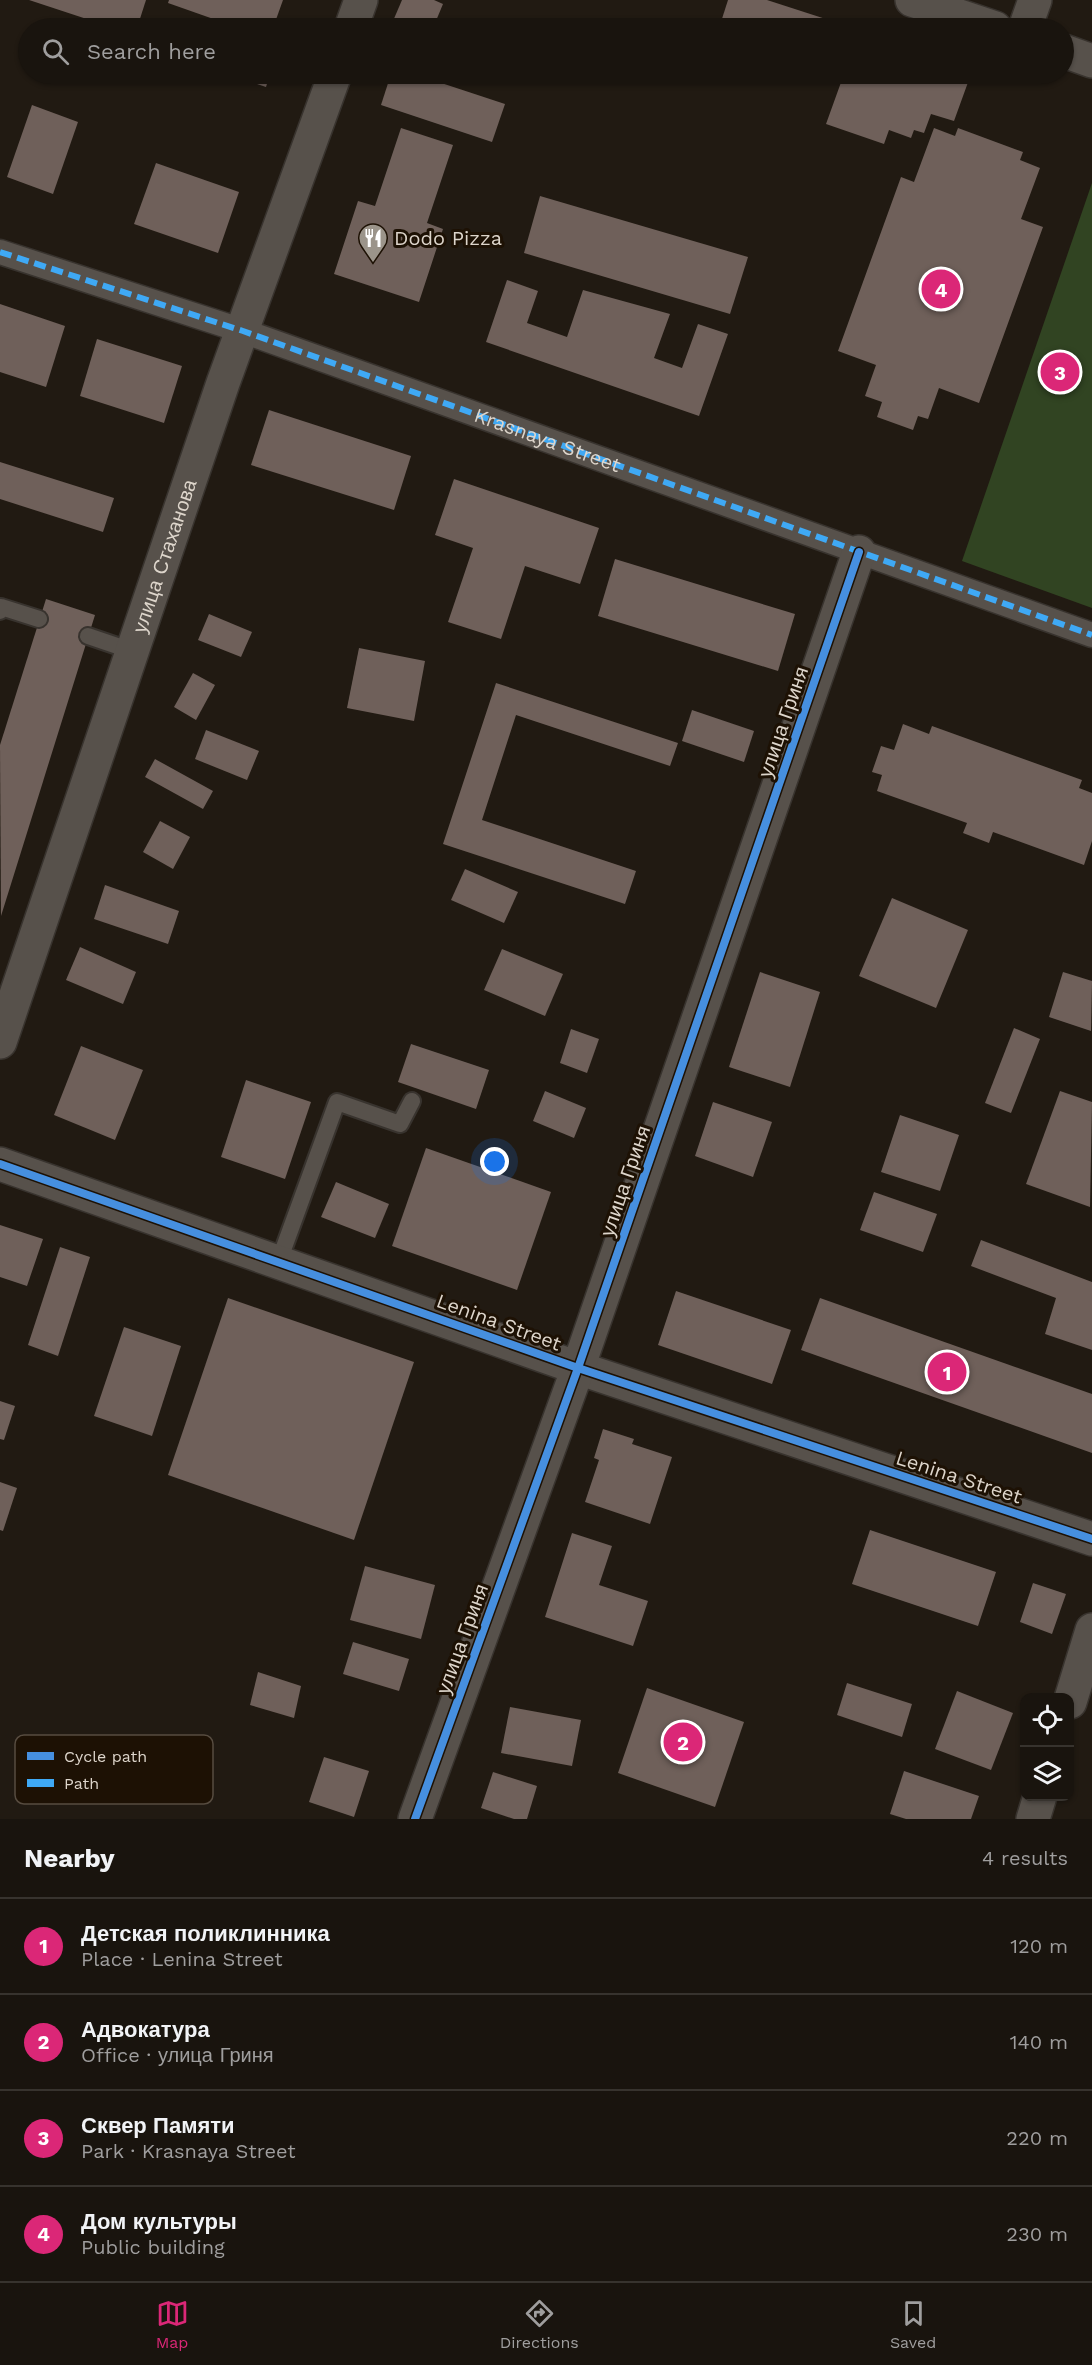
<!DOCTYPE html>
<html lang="en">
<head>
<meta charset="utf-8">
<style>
	:root { --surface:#19140e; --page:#221d17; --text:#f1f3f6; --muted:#9f9e9e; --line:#37332e; --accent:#db2777 }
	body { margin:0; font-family:"Work Sans",sans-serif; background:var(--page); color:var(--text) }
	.controls { position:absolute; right:18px; bottom:18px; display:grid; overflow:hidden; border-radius:12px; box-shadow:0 2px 4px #0004 }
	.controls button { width:54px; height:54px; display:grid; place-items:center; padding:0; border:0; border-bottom:2px solid var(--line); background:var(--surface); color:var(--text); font:30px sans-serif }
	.you { position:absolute; left:495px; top:1162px; width:21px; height:21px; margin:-15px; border:4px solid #fff; border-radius:50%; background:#1a73e8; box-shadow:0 0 0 9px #1a73e833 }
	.badge { display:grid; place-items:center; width:39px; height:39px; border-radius:50%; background:var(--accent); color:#fff; font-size:20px; font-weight:700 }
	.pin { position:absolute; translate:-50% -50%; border:3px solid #fff; box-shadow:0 2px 6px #0006 }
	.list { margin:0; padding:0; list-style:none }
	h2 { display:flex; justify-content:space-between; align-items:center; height:78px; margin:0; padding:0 24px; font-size:26px }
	h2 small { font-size:20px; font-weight:400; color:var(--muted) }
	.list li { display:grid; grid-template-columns:39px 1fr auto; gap:18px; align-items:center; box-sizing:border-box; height:96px; padding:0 24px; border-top:2px solid var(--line) }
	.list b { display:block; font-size:22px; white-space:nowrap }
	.list p { margin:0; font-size:20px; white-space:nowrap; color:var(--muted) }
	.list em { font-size:20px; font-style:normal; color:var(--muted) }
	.icon { flex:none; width:33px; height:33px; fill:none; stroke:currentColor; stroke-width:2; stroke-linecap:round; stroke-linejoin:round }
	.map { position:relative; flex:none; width:1092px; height:1819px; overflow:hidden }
	.search { position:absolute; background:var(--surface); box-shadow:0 2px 4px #0004; left:18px; right:18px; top:18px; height:66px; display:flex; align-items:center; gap:15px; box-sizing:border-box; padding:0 21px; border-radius:33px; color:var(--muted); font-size:22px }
	.sheet { height:462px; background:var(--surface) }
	nav { display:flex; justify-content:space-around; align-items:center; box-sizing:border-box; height:84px; border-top:2px solid var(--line); background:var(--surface); font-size:16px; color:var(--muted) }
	nav a { display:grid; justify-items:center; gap:3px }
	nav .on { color:var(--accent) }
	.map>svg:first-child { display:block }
	.green { fill:#314422 }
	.building { fill:#6f605a }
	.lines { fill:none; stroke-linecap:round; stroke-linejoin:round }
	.service-casing { stroke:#38332e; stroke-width:20 }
	.pedestrian-casing { stroke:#38332e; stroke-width:27 }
	.minor-casing { stroke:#38332e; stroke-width:36 }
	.tertiary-casing { stroke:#38332e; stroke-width:36 }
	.secondary-casing { stroke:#38332e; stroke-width:36 }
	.service { stroke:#57514b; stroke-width:16 }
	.pedestrian { stroke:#57514b; stroke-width:24 }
	.minor { stroke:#57514b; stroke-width:33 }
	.tertiary { stroke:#57514b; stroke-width:33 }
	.secondary { stroke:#57514b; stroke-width:33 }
	.quiet { stroke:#3fa9f5; stroke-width:6; stroke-dasharray:12 6; stroke-linecap:butt }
	.cycleway-casing { stroke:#1d1104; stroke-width:11 }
	.cycleway { stroke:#468fdf; stroke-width:8 }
	.labels { text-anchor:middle; stroke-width:6; stroke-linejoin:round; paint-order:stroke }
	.poi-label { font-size:20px; fill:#ddd5cb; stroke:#1d1104; text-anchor:start }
	.street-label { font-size:20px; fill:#ddd5cb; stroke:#1d1104 }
	.key { fill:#1d1104; stroke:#574c40; stroke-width:1.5 }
	.key-label { font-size:16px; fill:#ddd5cb }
</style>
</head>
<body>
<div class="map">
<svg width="1092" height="1819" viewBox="0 0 1092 1819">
	<rect width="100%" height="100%" fill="#211a12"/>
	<path class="green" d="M1092 183V608L962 561Z"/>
	<g class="building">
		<path d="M29 0H146L137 28H114Z"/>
		<path d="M169 0H283L273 28H239L168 3Z"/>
		<path d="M402 0H434L443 4 433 28H390Z"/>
		<path d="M728 0H767L835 22 833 28H731L720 25Z"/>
		<path d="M228 74H270L266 87Z"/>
		<path d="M391 74H414L505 104 492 142 381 105Z"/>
		<path d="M844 74H971L954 121 931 114 924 133 914 130 911 138 889 130 884 144 826 124Z"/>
		<path d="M32 105 78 122 53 194 7 177Z"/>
		<path d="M401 128 453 145 427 223 443 229 419 302 334 274 358 201 375 206Z"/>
		<path d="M934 128 955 136 958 128 1023 152 1020 160 1040 168 1021 219 1043 227 979 403 939 388 928 419 918 416 913 430 877 417 882 402 865 396 876 365 838 351 901 177 914 182Z"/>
		<path d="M156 163 239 192 218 253 134 224Z"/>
		<path d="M540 196 748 257 730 314 524 253Z"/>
		<path d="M507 280 538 291 527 323 567 337 583 290 670 314 654 358 682 368 698 324 728 334 699 416 486 342Z"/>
		<path d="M0 304 65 326 46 387 0 372Z"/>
		<path d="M97 339 182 366 164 423 80 396Z"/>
		<path d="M269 410 411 456 394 510 251 465Z"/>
		<path d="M0 462 114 498 103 532 0 499Z"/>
		<path d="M454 479 599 528 580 584 525 566 501 639 448 622 473 548 435 535Z"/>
		<path d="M615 559 795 614 778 671 598 616Z"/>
		<path d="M46 599 95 615 1 916 0 745Z"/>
		<path d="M209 614 252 632 241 657 198 640Z"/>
		<path d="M359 648 425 661 414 721 347 708Z"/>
		<path d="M193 673 215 685 196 720 174 707Z"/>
		<path d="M496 683 678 743 670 766 516 715 482 820 636 871 625 904 443 844Z"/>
		<path d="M692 710 754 731 744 762 682 741Z"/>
		<path d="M903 724 929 734 932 726 1082 780 1079 788 1092 793V841L1084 865 993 832 989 843 963 833 967 823 877 791 882 775 872 772 881 746 894 750Z"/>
		<path d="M206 730 259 751 247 780 195 759Z"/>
		<path d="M155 759 213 791 203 809 145 777Z"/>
		<path d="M160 821 190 837 173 869 143 852Z"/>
		<path d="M465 869 518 892 504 923 451 900Z"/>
		<path d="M105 885 179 911 168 944 94 919Z"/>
		<path d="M892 898 968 930 936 1008 859 976Z"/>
		<path d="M80 947 136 972 123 1004 66 980Z"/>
		<path d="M502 949 563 974 545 1016 484 990Z"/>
		<path d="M760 972 820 992 790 1087 729 1067Z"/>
		<path d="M1063 972 1092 981 1091 1031 1049 1017Z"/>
		<path d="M1014 1028 1040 1039 1011 1113 985 1103Z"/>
		<path d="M571 1029 599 1039 587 1073 560 1063Z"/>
		<path d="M411 1044 489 1070 476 1109 398 1082Z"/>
		<path d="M81 1046 143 1070 115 1140 54 1115Z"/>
		<path d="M246 1080 311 1102 285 1179 221 1157Z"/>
		<path d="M545 1091 586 1108 574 1138 533 1121Z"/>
		<path d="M1060 1091 1092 1102 1090 1207 1026 1184Z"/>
		<path d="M713 1102 772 1122 753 1177 695 1156Z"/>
		<path d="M900 1115 959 1135 940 1191 881 1172Z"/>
		<path d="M426 1148 551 1192 517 1290 392 1246Z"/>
		<path d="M336 1182 389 1204 375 1238 321 1217Z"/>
		<path d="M874 1192 937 1214 923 1252 860 1230Z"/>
		<path d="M0 1225 43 1239 27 1286 0 1277Z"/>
		<path d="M981 1240 1092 1282V1350L1045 1334 1056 1298 971 1266Z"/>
		<path d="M60 1247 90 1257 58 1356 28 1345Z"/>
		<path d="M676 1291 791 1330 772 1384 658 1345Z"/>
		<path d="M228 1298 414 1362 354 1540 168 1475Z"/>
		<path d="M820 1298 1092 1394V1453L801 1350Z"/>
		<path d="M124 1327 181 1346 152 1436 94 1416Z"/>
		<path d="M0 1401 15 1406 4 1440 0 1439Z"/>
		<path d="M603 1429 634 1439 632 1444 672 1457 650 1524 585 1502 599 1460 594 1458Z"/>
		<path d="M0 1482 17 1488 3 1531 0 1530Z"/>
		<path d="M870 1530 996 1572 978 1626 852 1584Z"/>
		<path d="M572 1533 612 1546 599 1585 648 1601 633 1646 545 1617Z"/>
		<path d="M365 1566 435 1585 421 1639 350 1620Z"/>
		<path d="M1033 1583 1066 1594 1052 1634 1020 1622Z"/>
		<path d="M353 1642 409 1659 399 1691 343 1674Z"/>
		<path d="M258 1672 301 1686 294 1718 250 1705Z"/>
		<path d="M847 1683 912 1704 902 1737 837 1715Z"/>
		<path d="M647 1688 744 1722 715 1807 618 1773Z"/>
		<path d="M957 1691 1013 1713 991 1770 935 1749Z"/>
		<path d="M510 1707 581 1720 572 1766 501 1753Z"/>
		<path d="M324 1757 369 1771 354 1817 309 1802Z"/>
		<path d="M904 1771 979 1796 971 1819H906L890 1814Z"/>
		<path d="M493 1772 537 1786 527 1819H514L481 1808Z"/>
	</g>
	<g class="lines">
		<g class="service-casing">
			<g id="service">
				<path d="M0 611 1 607 39 619"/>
				<path d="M88 636 132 651"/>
				<path d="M279 1261 337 1102 400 1124 412 1101"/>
			</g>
		</g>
		<g class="pedestrian-casing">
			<g id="pedestrian">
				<path id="s1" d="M0 252 243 331 1092 635"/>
			</g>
		</g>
		<g class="minor-casing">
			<path id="minor" d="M0 1164 578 1368 1092 1539"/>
		</g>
		<g class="tertiary-casing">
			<g id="tertiary">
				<path d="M351 28 361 0"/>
				<path d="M1025 28 1035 0"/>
				<path id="s2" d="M0 1042 223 383 335 74"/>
				<path d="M1070 1702 1092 1630"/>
				<path d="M415 1819 578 1368 859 552"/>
				<path d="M1033 1819 1040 1796"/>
			</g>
		</g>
		<g class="secondary-casing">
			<g id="secondary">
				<path d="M912 0 995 28"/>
				<path d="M1064 51 1092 61"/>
			</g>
		</g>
		<use href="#service" class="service"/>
		<use href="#pedestrian" class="pedestrian"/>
		<use href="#minor" class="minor"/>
		<use href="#tertiary" class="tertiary"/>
		<use href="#secondary" class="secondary"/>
		<path class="quiet" d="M0 252 243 331 1092 635"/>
		<g class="cycleway-casing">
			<g id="cycleway">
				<path d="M0 1164 578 1368 1092 1539"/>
				<path d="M415 1819 578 1368 859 552"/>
			</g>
		</g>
		<use href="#cycleway" class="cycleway"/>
	</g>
	<defs>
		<g id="restaurant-pin" transform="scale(1.5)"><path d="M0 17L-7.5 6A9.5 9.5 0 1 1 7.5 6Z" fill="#9b948a" stroke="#1d1104"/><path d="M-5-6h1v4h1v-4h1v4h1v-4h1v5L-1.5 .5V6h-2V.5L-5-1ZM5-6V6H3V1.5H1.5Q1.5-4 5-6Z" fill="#fff"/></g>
	</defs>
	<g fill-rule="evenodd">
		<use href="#restaurant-pin" x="373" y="238"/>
	</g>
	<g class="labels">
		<g class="poi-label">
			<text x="394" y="245">Dodo Pizza</text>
		</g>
		<g class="street-label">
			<text dy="7" stroke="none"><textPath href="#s1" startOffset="579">Krasnaya Street</textPath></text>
			<text dy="7" stroke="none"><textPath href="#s2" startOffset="513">улица Стаханова</textPath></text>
			<text transform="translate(783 722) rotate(-71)" y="7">улица Гриня</text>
			<text transform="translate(625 1181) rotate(-71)" y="7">улица Гриня</text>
			<text transform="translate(499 1322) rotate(20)" y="7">Lenina Street</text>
			<text transform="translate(959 1477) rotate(18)" y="7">Lenina Street</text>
			<text transform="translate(462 1639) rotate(-70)" y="7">улица Гриня</text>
		</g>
	</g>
	<rect x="15" y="1735" width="198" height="69" rx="9" class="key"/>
	<rect x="27" y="1752" width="27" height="8" fill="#468fdf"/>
	<rect x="27" y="1779" width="27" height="8" fill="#3fa9f5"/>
	<g class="key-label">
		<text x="64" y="1762">Cycle path</text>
		<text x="64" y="1789">Path</text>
	</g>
</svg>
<div class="controls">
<button><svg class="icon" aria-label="locate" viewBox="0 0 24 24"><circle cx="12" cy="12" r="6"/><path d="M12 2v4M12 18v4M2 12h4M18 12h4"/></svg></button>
<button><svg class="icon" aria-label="layers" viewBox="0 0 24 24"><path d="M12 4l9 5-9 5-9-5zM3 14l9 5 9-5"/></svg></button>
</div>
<div class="you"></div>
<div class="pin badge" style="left:947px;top:1372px">1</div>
<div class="pin badge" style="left:683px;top:1742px">2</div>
<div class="pin badge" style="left:1060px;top:372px">3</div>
<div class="pin badge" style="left:941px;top:289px">4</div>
<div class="search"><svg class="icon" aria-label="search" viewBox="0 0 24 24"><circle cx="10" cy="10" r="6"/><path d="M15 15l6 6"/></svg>Search here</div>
</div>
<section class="sheet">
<h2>Nearby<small>4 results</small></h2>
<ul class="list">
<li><span class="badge">1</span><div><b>Детская поликлинника</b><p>Place · Lenina Street</p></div><em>120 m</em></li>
<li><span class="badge">2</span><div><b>Адвокатура</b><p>Office · улица Гриня</p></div><em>140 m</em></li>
<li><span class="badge">3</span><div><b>Сквер Памяти</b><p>Park · Krasnaya Street</p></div><em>220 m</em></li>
<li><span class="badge">4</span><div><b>Дом культуры</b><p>Public building</p></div><em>230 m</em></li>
</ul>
</section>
<nav>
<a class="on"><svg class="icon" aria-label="map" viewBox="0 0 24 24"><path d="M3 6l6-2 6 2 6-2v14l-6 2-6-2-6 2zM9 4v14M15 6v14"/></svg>Map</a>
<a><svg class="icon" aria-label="directions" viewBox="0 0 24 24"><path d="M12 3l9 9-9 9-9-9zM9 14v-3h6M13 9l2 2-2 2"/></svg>Directions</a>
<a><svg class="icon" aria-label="saved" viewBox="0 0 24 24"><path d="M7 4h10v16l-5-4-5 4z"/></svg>Saved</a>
</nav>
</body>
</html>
